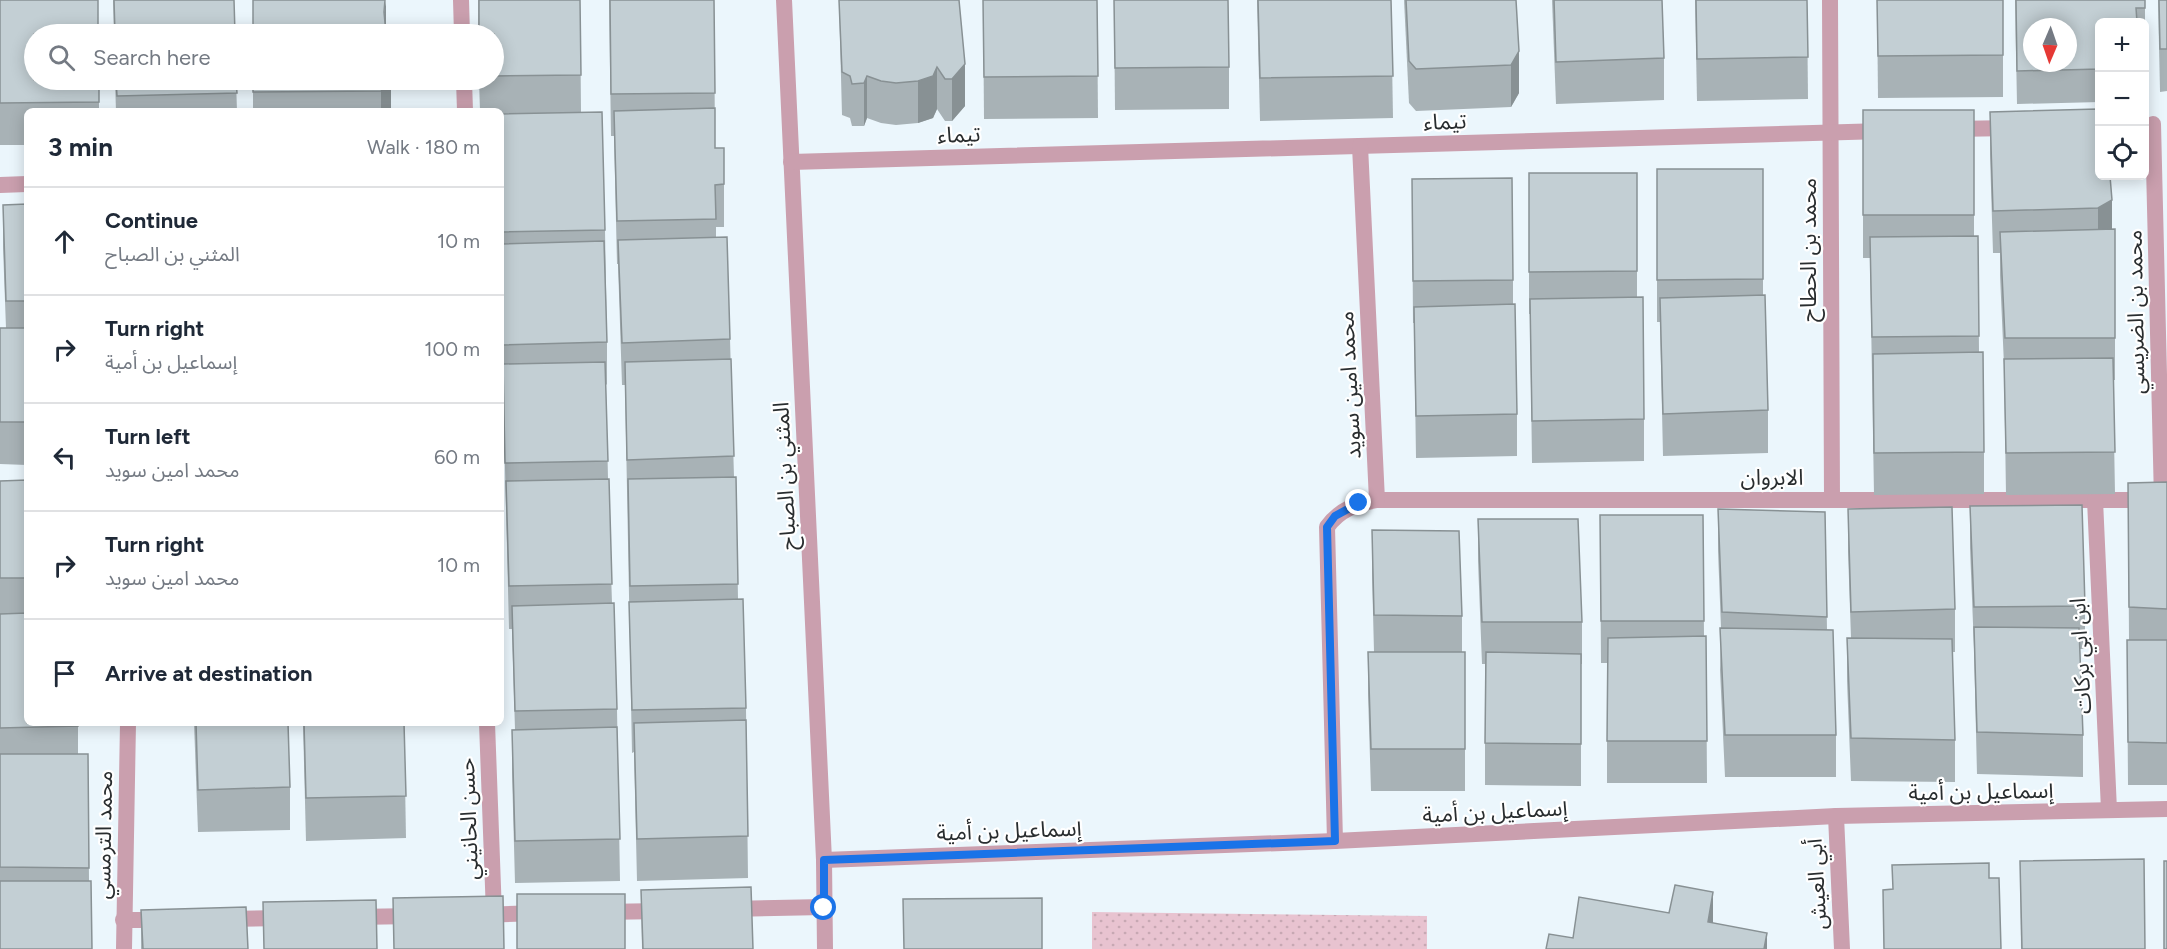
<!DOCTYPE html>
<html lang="en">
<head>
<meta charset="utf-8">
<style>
	:root { --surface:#fff; --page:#f2f2f3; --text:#1f2937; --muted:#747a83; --line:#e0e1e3 }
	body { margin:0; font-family:Figtree,"Noto Sans Arabic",sans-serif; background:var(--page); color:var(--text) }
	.controls { position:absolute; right:18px; top:18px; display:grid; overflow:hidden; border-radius:9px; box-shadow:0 3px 15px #0003 }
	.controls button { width:54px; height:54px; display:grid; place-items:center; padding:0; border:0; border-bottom:2px solid var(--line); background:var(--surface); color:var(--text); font:30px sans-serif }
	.compass { position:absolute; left:2023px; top:18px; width:54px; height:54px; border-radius:50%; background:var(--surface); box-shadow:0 3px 15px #0003; rotate:182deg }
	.stop { position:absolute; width:18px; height:18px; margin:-14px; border:4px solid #1a73e8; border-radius:50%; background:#fff }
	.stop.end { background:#1a73e8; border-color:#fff; box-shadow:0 2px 6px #0008 }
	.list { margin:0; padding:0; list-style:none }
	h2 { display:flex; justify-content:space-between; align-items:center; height:78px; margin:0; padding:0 24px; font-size:26px }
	h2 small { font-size:20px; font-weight:400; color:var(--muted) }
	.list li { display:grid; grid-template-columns:39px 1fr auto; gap:18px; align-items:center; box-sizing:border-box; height:108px; padding:0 24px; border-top:2px solid var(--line) }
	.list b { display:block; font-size:22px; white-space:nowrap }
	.list p { margin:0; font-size:20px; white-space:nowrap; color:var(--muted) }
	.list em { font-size:20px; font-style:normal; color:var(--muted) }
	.icon { flex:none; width:33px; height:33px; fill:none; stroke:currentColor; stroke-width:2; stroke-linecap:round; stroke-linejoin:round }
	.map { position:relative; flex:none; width:2167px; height:949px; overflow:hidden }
	.search { position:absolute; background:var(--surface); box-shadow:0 3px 15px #0003; left:24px; top:24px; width:480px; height:66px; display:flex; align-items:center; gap:15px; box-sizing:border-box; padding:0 21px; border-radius:33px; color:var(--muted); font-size:22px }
	.panel { position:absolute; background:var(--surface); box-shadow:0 3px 15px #0003; left:24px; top:108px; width:480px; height:618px; border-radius:9px }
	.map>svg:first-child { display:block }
	.green { fill:url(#green-dots) }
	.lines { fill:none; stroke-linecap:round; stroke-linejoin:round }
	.minor { stroke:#ca9fae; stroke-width:16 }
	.wall { fill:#a8b2b6 }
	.shaded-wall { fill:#889194 }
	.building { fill:#c3cfd4; stroke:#889194; stroke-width:1.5; fill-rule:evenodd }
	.route { stroke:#1a73e8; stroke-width:8 }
	.labels { text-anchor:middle; stroke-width:4.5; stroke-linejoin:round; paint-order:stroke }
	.street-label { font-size:22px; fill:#292d2f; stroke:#fff }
</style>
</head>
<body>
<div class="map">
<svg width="2167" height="949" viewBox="0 0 2167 949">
	<defs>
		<pattern id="green-dots" width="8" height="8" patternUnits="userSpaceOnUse" patternTransform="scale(1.5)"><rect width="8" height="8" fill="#e8c3d0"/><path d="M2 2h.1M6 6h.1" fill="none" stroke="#c7a8b3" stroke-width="1.8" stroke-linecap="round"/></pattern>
	</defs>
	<rect width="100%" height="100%" fill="#ebf6fc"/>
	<path class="green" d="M1092 912 1427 916V949H1092Z"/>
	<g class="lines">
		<g class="minor">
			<path d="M461 0 462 34"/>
			<path d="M784 0 824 860 825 949"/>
			<path d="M1830 0 1832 500"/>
			<path d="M464 80 465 111"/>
			<path d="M2153 124 2162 500"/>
			<path d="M1953 129 2012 128"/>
			<path d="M791 162 1883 131"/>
			<path d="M0 185 27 184"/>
			<path d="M1377 500H2167"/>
			<path d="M2095 500 2109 810"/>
			<path d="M487 723 494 914"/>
			<path d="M1836 816 1842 949"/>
			<path d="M1335 841 1327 527C1340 509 1356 504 1377 500L1360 146"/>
			<path d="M824 860 1335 841 1836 816 2167 809"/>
			<path d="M729 909 824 907"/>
			<path d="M603 912 661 911"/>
			<path d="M480 915 538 913"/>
			<path d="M354 917 415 916"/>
			<path d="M225 919 283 918"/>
			<path d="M123 920H164"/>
			<path d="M124 949 128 723"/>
		</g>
	</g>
	<g class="wall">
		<path d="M0 0 99 80V111H27V145H0Z"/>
		<path d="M113 0 235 34H114Z"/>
		<path d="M478 0H580L581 112 605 230 607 342V384L606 385 608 479 612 603 617 709 620 881 515 883 512 772V730H515L512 629H509L503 387 501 388V111H480L479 80H494V34H478Z"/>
		<path d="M609 0H714L715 148 724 184V227H716V238L730 339 734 477H736L738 599 746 708 748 878 637 881 634 752 632 753 625 385H622L618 264H617L614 136H611Z"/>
		<path d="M839 0H959L965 106 952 121H945L937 109 933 118 918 123 896 125 881 123 867 118 864 126H852L850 118 842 115Z"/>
		<path d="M983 0H1097L1098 118 984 119Z"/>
		<path d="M1114 0 1229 67V109L1115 110Z"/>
		<path d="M1257 0H1391L1393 118 1260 121Z"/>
		<path d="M1404 0H1516L1519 93 1511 107 1416 111 1409 103Z"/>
		<path d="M1552 0H1662L1664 58V100L1556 104Z"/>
		<path d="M1695 0H1807L1808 99 1697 101Z"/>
		<path d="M1877 0H2003V97L1878 98Z"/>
		<path d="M2015 0H2145V41V22H2100V102L2017 104Z"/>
		<path d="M2158 0H2167V91L2160 92Z"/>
		<path d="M115 80H236L237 111H116Z"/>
		<rect x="253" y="80" width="138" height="31"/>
		<path d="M2098 109 2112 229H2115V380H2113L2115 494 2006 495 2004 365 2000 275V253H1993L1990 155V112Z"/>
		<path d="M1863 110H1974V236H1978L1979 352 1984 452V494L1874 495 1870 258H1863Z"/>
		<path d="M1657 169H1763V295L1768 410V453L1663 456 1660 322H1657Z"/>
		<path d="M1529 173H1637V297L1644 419V461L1532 463 1530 314H1529Z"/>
		<path d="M1412 179 1513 280V304L1517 414V456L1416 458 1414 323H1413Z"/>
		<path d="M27 204V465L0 464V328H6L3 247V205Z"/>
		<path d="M27 480V723H78V754H88L89 881 0 949V481Z"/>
		<path d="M2167 482V785H2128L2127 640H2129L2128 483Z"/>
		<path d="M1970 506 2085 606V649H2080L2083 735V777L1977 774 1974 649 1970 548Z"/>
		<path d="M1718 509 1825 512 1827 630 1836 735V777H1725L1720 670 1721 628 1718 551Z"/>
		<path d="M1848 509 1955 609V652H1952L1955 740V782L1851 781 1847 681V638H1851L1848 551Z"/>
		<path d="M1600 515H1703L1704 636H1706L1707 783H1607V663H1601Z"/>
		<path d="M1478 519 1582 622V664H1581V786L1485 785V664H1482L1478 561Z"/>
		<path d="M1372 530 1462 616V652H1465V791H1371L1368 694V652H1374L1372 573Z"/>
		<path d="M194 723H288L290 787V830L198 832Z"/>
		<path d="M303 723H404L406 838 306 841Z"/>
		<path d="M2020 861 2145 949H2021Z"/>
		<path d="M641 890 753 949H642Z"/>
		<path d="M141 910 248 949H141Z"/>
	</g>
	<g class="shaded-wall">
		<path d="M386 1V34L384 12Z"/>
		<path d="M1519 51V93L1511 107V65Z"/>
		<path d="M965 64V106L952 121V79Z"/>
		<path d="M937 67V109L933 118 918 123V81Z"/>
		<path d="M867 76V118L864 126V83Z"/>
		<path d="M391 81V111H381V91Z"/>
		<path d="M2112 200V242L2098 250V208Z"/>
		<path d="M1713 892V924L1708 922Z"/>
		<path d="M1767 933V949H1764Z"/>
	</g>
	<g class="building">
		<path d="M0 0H98V34H34V80H99V102L0 103Z"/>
		<path d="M114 0H234L235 34H115Z"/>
		<path d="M253 0H385L384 12 386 34H253Z"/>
		<path d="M479 0H580L581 75 494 76V34H479Z"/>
		<path d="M610 0H714L715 93 611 94Z"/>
		<path d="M839 0H959L965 64 952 79H945L937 67 933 76 918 81 896 83 881 81 867 76 864 83 852 84 850 76 842 72Z"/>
		<path d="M983 0H1097L1098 76 984 77Z"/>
		<path d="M1114 0H1228L1229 67 1115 68Z"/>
		<path d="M1258 0H1391L1393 76 1260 78Z"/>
		<path d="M1406 0H1516L1519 51 1511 65 1416 69 1409 61Z"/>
		<path d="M1554 0H1662L1664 58 1556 62Z"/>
		<path d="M1696 0H1807L1808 57 1697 59Z"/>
		<path d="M1877 0H2003V55L1878 56Z"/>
		<path d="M2016 0H2145V8H2136L2137 22H2100V69L2017 71ZM2032 27H2068V63H2032Z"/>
		<path d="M2159 0H2167V49H2160Z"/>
		<path d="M116 80H236L237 93 117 96Z"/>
		<path d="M253 80H391V81L381 91 253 92Z"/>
		<path d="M715 108V148H724V184L715 185 716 219 617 221 614 111Z"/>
		<path d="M2098 109 2100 111V176H2110L2112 200 2098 208 1993 211 1990 112Z"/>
		<rect x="1863" y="110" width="111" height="105"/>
		<path d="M602 112 605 230 501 232V114Z"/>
		<path d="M1657 169H1763V279L1657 280Z"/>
		<path d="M1529 173H1637V271L1529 272Z"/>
		<path d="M1512 178 1513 280 1413 281 1412 179Z"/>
		<path d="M27 204V301H6L3 205Z"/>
		<path d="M2115 229V338H2005L2000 232Z"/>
		<path d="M1978 236 1979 336 1872 337 1870 237Z"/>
		<path d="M727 237 730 339 622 343 618 240Z"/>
		<path d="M604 241 607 342 501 345V244Z"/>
		<path d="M1765 295 1768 410 1663 414 1660 298Z"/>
		<path d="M1643 297 1644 419 1532 421 1530 299Z"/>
		<path d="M1515 304 1517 414 1416 416 1414 307Z"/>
		<rect x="0" y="328" width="27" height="94"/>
		<path d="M1983 352 1984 452 1874 453 1873 354Z"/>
		<path d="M2113 358 2115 452 2006 453 2004 359Z"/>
		<path d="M731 359 734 456 627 460 625 362Z"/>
		<path d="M605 362 608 461 505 463 503 364Z"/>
		<path d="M736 477 738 584 630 586 628 479Z"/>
		<path d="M609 479 612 584 509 586 506 481Z"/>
		<path d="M27 480V578H0V481Z"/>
		<path d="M2167 482V609L2129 607 2128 483Z"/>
		<path d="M2082 505 2085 606 1974 607 1970 506Z"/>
		<path d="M1952 507 1955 609 1851 612 1848 509Z"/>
		<path d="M1718 509 1825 512 1827 617 1722 612Z"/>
		<path d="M1600 515H1703L1704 621H1601Z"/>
		<path d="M1478 519H1578L1582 622H1482Z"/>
		<path d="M1372 530 1459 531 1462 616 1374 615Z"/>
		<path d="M743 599 746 708 632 710 629 602Z"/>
		<path d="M614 603 617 709 515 711 512 606Z"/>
		<path d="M27 613V723H78V726L0 728V614Z"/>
		<path d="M1974 627 2079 628 2083 735 1977 732Z"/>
		<path d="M1720 628 1833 630 1836 735H1725Z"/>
		<path d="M1706 636 1707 741H1607L1608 638Z"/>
		<path d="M1847 638 1952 639 1955 740 1851 738Z"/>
		<path d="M2127 640H2167V743L2128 742Z"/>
		<path d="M1368 652H1465V749H1371Z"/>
		<path d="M1486 652 1581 654V744L1485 743Z"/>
		<path d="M746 720 748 836 637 839 634 723Z"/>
		<path d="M196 723H288L290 787 198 790Z"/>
		<path d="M304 723H404L406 796 306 798Z"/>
		<path d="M617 727 620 839 515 841 512 730Z"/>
		<path d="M0 754H88L89 868 0 867Z"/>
		<path d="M2144 859 2145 949H2022L2020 861Z"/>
		<rect x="2164" y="861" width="3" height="88"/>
		<path d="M1989 863V878H1999L2001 949H1884L1883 890 1893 889 1892 865Z"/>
		<path d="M0 881H91L92 949H0Z"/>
		<path d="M1675 885 1713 892 1708 922 1767 933 1764 949H1546L1549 934 1573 938 1579 897 1669 913Z"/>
		<path d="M751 887 753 949H643L641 890Z"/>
		<rect x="517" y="894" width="108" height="55"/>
		<path d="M503 896 504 949H394L393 898Z"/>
		<path d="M1042 898V949H904L903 899Z"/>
		<path d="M376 900 377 949H264L263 902Z"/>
		<path d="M246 907 248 949H143L141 910Z"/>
	</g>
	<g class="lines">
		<path class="route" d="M824 908V860L1335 841 1327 527 1335 516 1359 503"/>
	</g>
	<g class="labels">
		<g class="street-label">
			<text transform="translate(1445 121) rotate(-2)" y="8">تيماء</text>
			<text transform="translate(959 134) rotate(-2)" y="8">تيماء</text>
			<text transform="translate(1808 250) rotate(-90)" y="8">محمد بن الحطاح</text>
			<text transform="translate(2135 312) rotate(-91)" y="8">محمد بن الضريسي</text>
			<text transform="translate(1349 385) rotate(-93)" y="8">محمد امين سويد</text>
			<text transform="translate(784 476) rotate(-93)" y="8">المثني بن الصباح</text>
			<text x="1772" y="485">الابروان</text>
			<text transform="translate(2080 656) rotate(-93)" y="8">ابن ابي بركات</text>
			<text transform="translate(1981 791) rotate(-1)" y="8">إسماعيل بن أمية</text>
			<text transform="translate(1495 811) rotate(-3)" y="8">إسماعيل بن أمية</text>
			<text transform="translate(468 819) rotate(-92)" y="8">حسن الحانيني</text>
			<text transform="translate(1009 830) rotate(-2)" y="8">إسماعيل بن أمية</text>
			<text transform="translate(103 835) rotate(-89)" y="8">محمد الترمسي</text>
			<text transform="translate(1816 884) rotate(-93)" y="8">أبي العيش</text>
		</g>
	</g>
</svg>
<div class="controls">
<button>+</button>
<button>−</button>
<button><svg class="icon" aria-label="locate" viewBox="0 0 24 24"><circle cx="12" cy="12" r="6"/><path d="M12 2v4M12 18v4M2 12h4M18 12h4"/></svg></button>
</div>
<svg class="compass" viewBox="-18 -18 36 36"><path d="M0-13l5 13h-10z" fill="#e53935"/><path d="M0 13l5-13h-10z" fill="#747a83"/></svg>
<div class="stop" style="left:824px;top:908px"></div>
<div class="stop end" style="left:1359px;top:503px"></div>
<div class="search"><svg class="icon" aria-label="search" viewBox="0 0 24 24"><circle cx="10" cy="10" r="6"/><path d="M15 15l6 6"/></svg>Search here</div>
<section class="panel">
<h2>3 min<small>Walk · 180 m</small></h2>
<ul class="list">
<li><svg class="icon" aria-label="ahead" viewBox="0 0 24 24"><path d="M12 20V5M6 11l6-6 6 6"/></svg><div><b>Continue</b><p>المثني بن الصباح</p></div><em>10 m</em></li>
<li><svg class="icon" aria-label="right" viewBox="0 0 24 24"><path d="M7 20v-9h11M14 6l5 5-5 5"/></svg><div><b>Turn right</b><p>إسماعيل بن أمية</p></div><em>100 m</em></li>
<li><svg class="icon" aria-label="left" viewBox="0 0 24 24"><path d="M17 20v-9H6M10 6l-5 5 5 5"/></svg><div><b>Turn left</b><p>محمد امين سويد</p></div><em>60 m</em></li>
<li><svg class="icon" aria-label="right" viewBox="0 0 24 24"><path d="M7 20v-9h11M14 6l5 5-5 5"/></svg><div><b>Turn right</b><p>محمد امين سويد</p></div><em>10 m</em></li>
<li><svg class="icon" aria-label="arrive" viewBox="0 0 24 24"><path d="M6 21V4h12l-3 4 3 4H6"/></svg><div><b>Arrive at destination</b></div></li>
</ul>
</section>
</div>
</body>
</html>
